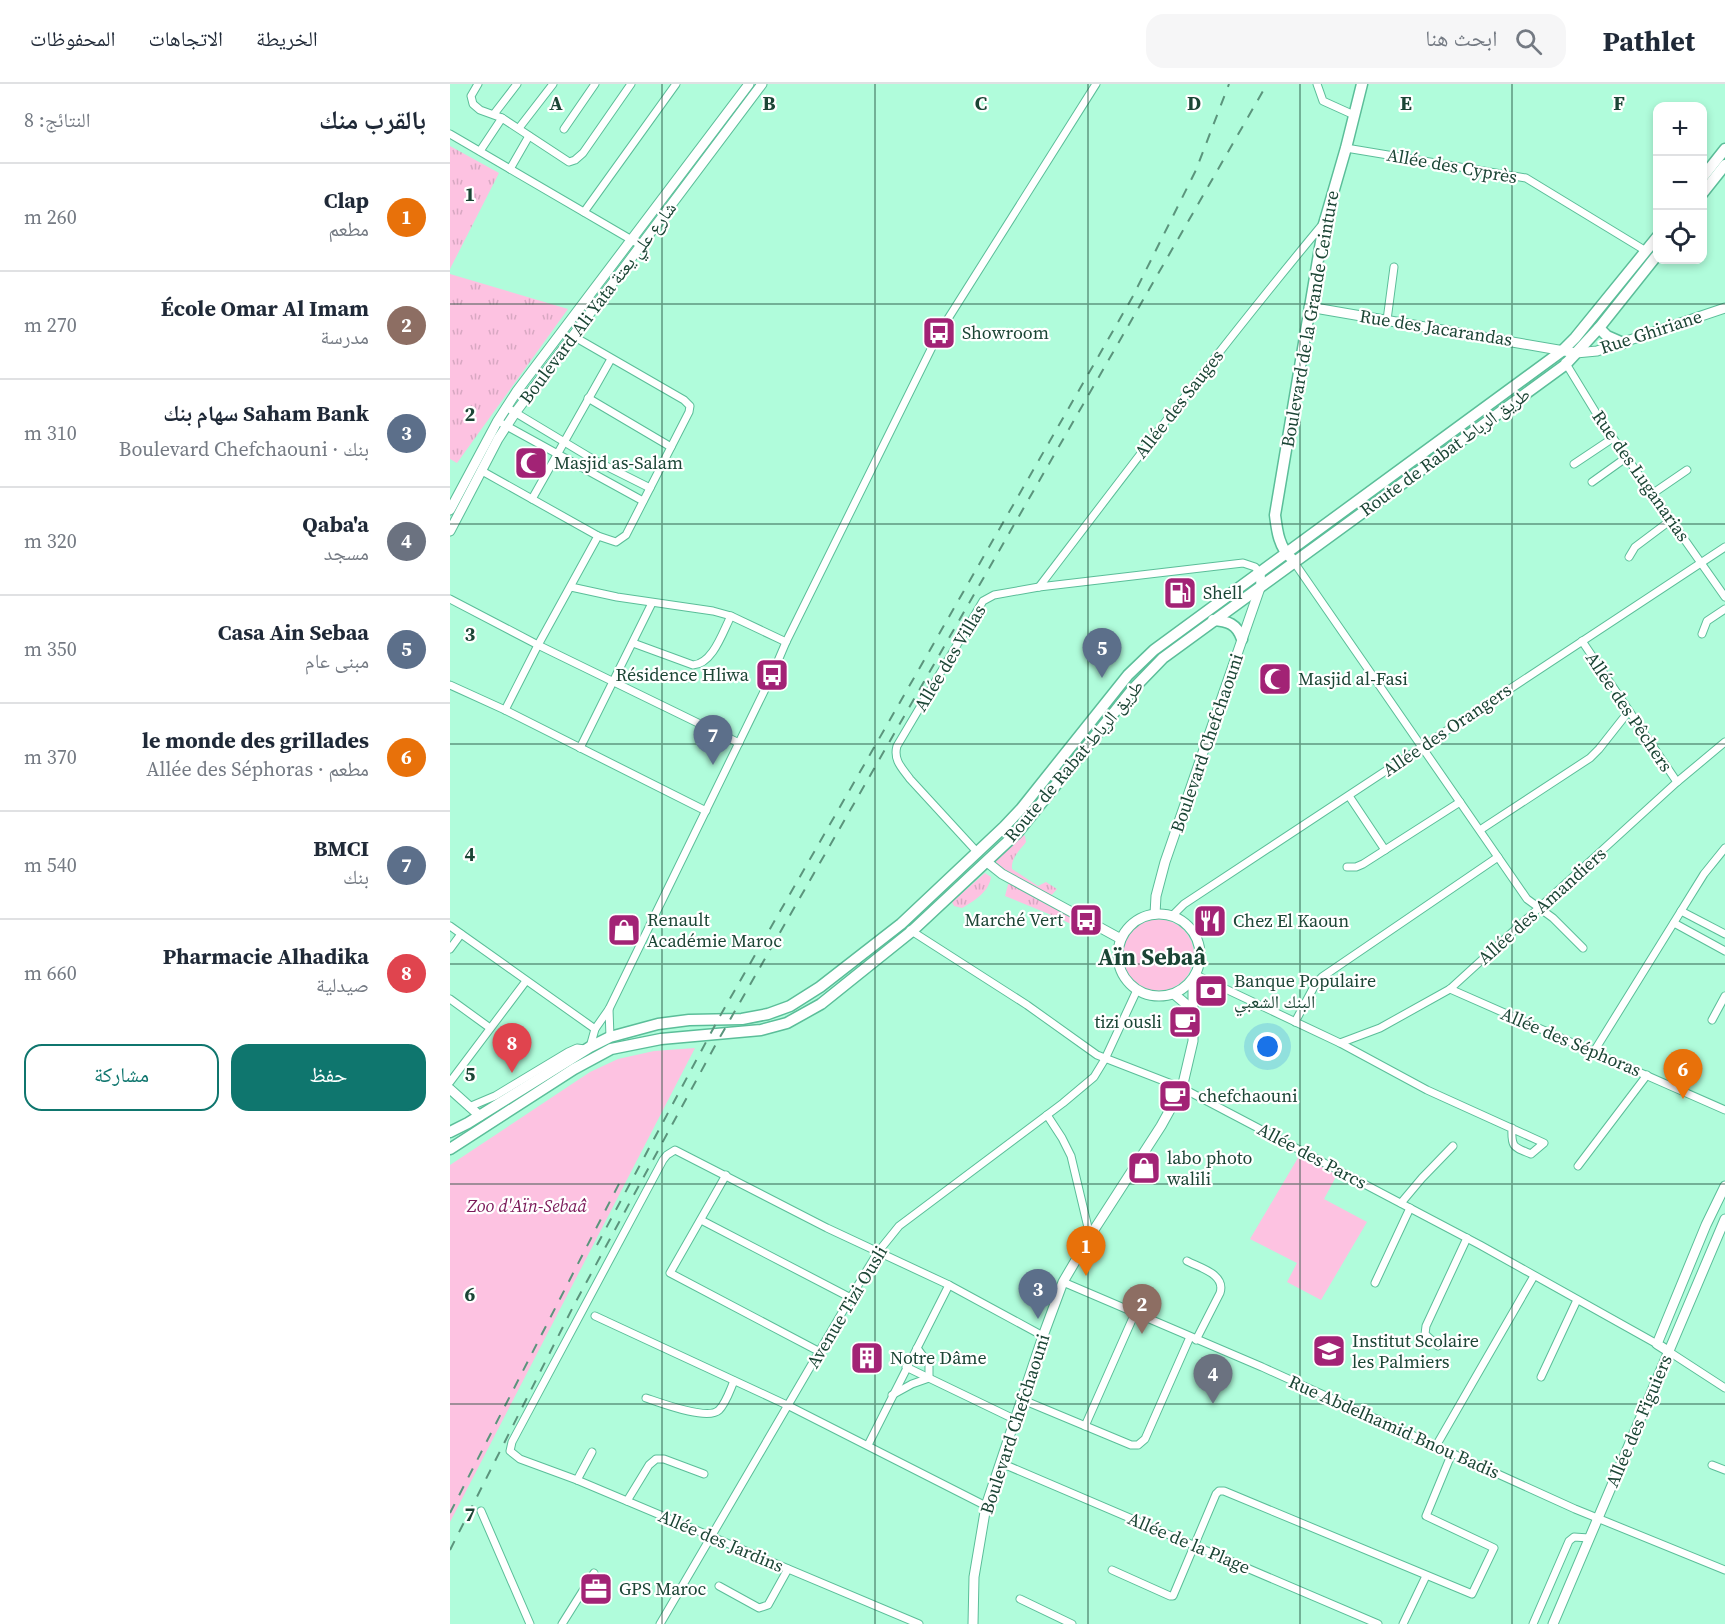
<!DOCTYPE html>
<html lang="ar">
<head>
<meta charset="utf-8">
<style>
	:root { --surface:#fff; --page:#f6f6f7; --text:#1f2937; --muted:#747a83; --line:#e0e1e3; --accent:#0f766e }
	body { margin:0; font-family:"Source Serif 4","Noto Naskh Arabic",serif; background:var(--page); color:var(--text); direction:rtl }
	.controls { position:absolute; right:18px; top:18px; display:grid; overflow:hidden; border-radius:12px; box-shadow:0 3px 9px #0003 }
	.controls button { width:54px; height:54px; display:grid; place-items:center; padding:0; border:0; border-bottom:2px solid var(--line); background:var(--surface); color:var(--text); font:30px sans-serif }
	.you { position:absolute; left:818px; top:963px; width:21px; height:21px; margin:-15px; border:4px solid #fff; border-radius:50%; background:#1a73e8; box-shadow:0 0 0 9px #1a73e833 }
	.badge { display:grid; place-items:center; width:39px; height:39px; border-radius:50%; background:var(--accent); color:#fff; font-size:20px; font-weight:700 }
	.pin { position:absolute; translate:-50% -50px; filter:drop-shadow(0 2px 3px #0008) }
	.pin::after { content:''; position:absolute; top:32px; width:21px; height:18px; background:inherit; clip-path:polygon(0 0,100% 0,50% 100%) }
	.list { margin:0; padding:0; list-style:none }
	h2 { display:flex; justify-content:space-between; align-items:center; height:78px; margin:0; padding:0 24px; font-size:26px }
	h2 small { font-size:20px; font-weight:400; color:var(--muted) }
	.list li { display:grid; grid-template-columns:39px 1fr auto; gap:18px; align-items:center; box-sizing:border-box; height:108px; padding:0 24px; border-top:2px solid var(--line) }
	.list b { display:block; font-size:22px; white-space:nowrap }
	.list p { margin:0; font-size:20px; white-space:nowrap; color:var(--muted) }
	.list em { font-size:20px; font-style:normal; color:var(--muted) }
	.actions { display:flex; gap:12px; padding:18px 24px }
	.actions a { flex:1; padding:14px 0; border:2px solid var(--accent); border-radius:18px; text-align:center; font-size:21px; color:var(--accent) }
	.actions .main { background:var(--accent); color:#fff }
	.icon { flex:none; width:33px; height:33px; fill:none; stroke:currentColor; stroke-width:2; stroke-linecap:round; stroke-linejoin:round }
	.map { position:relative; flex:none; width:1275px; height:1540px; overflow:hidden; direction:ltr }
	header { display:flex; align-items:center; gap:36px; box-sizing:border-box; height:84px; padding:0 30px; background:var(--surface); border-bottom:2px solid var(--line) }
	header strong { font-size:28px }
	nav { display:flex; gap:33px; margin-inline-start:auto; font-size:21px }
	.search { width:420px; height:54px; background:var(--page); display:flex; align-items:center; gap:15px; box-sizing:border-box; padding:0 21px; border-radius:18px; color:var(--muted); font-size:22px }
	main { display:flex }
	aside { flex:1; background:var(--surface) }
	.map>svg:first-child { display:block }
	.grass { fill:url(#grass-tufts) }
	.green { fill:#fdc2e1 }
	.lines { fill:none; stroke-linecap:round; stroke-linejoin:round }
	.minor-casing { stroke:#5bbe99; stroke-width:9 }
	.tertiary-casing { stroke:#5bbe99; stroke-width:11 }
	.primary-casing { stroke:#5bbe99; stroke-width:13 }
	.minor { stroke:#fff; stroke-width:7 }
	.tertiary { stroke:#fff; stroke-width:9 }
	.primary { stroke:#fff; stroke-width:10 }
	.rail { stroke:#5b947c; stroke-width:2; stroke-dasharray:10 10; stroke-linecap:butt }
	.grid { fill:none; stroke:#1b4535; stroke-width:1.5; stroke-opacity:0.55 }
	.labels { text-anchor:middle; stroke-width:4.5; stroke-linejoin:round; paint-order:stroke }
	.street-label { font-size:18px; fill:#1b4535; stroke:#fff }
	.poi-label { font-size:18px; fill:#1b4535; stroke:#fff; text-anchor:start }
	.park-label { font-size:18px; font-style:italic; fill:#7b1959; stroke:#fff }
	.district-label { font-size:24px; font-weight:bold; fill:#1b4535; stroke:#fff }
	.grid-label { font-size:20px; text-anchor:middle; font-weight:bold; fill:#1b4535; stroke:#fff; stroke-width:4.5; stroke-linejoin:round; paint-order:stroke }
</style>
</head>
<body>
<header>
<strong>Pathlet</strong>
<div class="search"><svg class="icon" aria-label="search" viewBox="0 0 24 24"><circle cx="10" cy="10" r="6"/><path d="M15 15l6 6"/></svg>ابحث هنا</div>
<nav><a>الخريطة</a><a>الاتجاهات</a><a>المحفوظات</a></nav>
</header>
<main>
<div class="map">
<svg width="1275" height="1540" viewBox="0 0 1275 1540">
	<defs>
		<pattern id="grass-tufts" width="24" height="20" patternUnits="userSpaceOnUse" patternTransform="scale(1.5)"><rect width="24" height="20" fill="#fdc2e1"/><path d="M3 7l-1-3M5 7V3M7 7l1-3M15 17l-1-3M17 17v-4M19 17l1-3" fill="none" stroke="#d8a8c2"/></pattern>
	</defs>
	<rect width="100%" height="100%" fill="#b0fcdb"/>
	<g class="grass">
		<path d="M0 62 49 89 0 185Z"/>
		<path d="M0 190 118 225 7 379 0 375Z"/>
		<path d="M572 750 575 752 576 758C570 766 561 774 562 785L588 802 596 798 607 805 601 812 596 811 553 788 543 779Z"/>
		<path d="M535 789 541 793C539 808 524 817 512 824L504 822 502 818Z"/>
		<path d="M559 797 640 840 638 849 611 835 555 812Z"/>
	</g>
	<g class="green">
		<circle cx="708" cy="871" r="36"/>
		<path d="M245 964 0 1438V1081L140 988 168 975 204 967Z"/>
		<path d="M852 1067 888 1089 874 1115 917 1138 871 1216 837 1198 847 1179 800 1155Z"/>
	</g>
	<g class="lines">
		<g class="minor-casing">
			<g id="minor">
				<path d="M28 0 21 12 23 20 30 26 52 34 119 78 125 76 133 69 181 0"/>
				<path d="M867 0 873 17 904 31"/>
				<path d="M44 30 67 0"/>
				<path d="M69 44 103 0"/>
				<path d="M114 45 145 0"/>
				<path d="M0 50 192 162"/>
				<path d="M896 64 1076 94 1196 167"/>
				<path d="M30 67 52 34"/>
				<path d="M60 85 79 52"/>
				<path d="M134 128 226 0"/>
				<path d="M937 236 944 183"/>
				<path d="M1115 278 1151 337 1275 513"/>
				<path d="M138 314 221 363"/>
				<path d="M56 323 146 377 200 404"/>
				<path d="M53 340 193 417"/>
				<path d="M1124 380 1163 354"/>
				<path d="M32 387 148 452 166 458 176 451 239 328 240 322 234 316 123 252"/>
				<path d="M1142 398 1177 373"/>
				<path d="M1202 410 1237 386"/>
				<path d="M82 415 161 275"/>
				<path d="M1179 473 1185 463 1221 436"/>
				<path d="M844 478 1077 815 1103 834 1133 864"/>
				<path d="M121 503 167 513 263 527 281 532 336 558"/>
				<path d="M589 503C682 381 774 259 872 141"/>
				<path d="M0 515 88 561 289 659"/>
				<path d="M1252 550 1257 537 1275 525"/>
				<path d="M1132 557 1227 698"/>
				<path d="M183 559 243 581C263 580 273 547 281 532"/>
				<path d="M0 601 55 626 256 727"/>
				<path d="M55 626 88 561 148 452"/>
				<path d="M130 664 202 519"/>
				<path d="M899 712 935 766"/>
				<path d="M1030 746 1140 674 1149 665 1179 627"/>
				<path d="M528 769 460 695C452 684 443 676 447 662L533 517 544 511 589 503 793 479 805 483 810 489"/>
				<path d="M897 783H906L913 780 1010 718"/>
				<path d="M1231 827 1275 850"/>
				<path d="M722 832 734 820 1275 463"/>
				<path d="M1224 839 1275 867"/>
				<path d="M0 842 145 945"/>
				<path d="M460 846 577 921 647 971 732 1004 1030 1161 1207 1260"/>
				<path d="M0 865 11 850"/>
				<path d="M746 891 890 959 977 1006 1094 1059 1081 1070C1064 1063 1061 1064 1062 1044"/>
				<path d="M1000 905 1275 1026"/>
				<path d="M0 915 40 944"/>
				<path d="M159 925 160 953"/>
				<path d="M1262 936 1275 912"/>
				<path d="M845 938 866 899 872 893 1048 773"/>
				<path d="M890 959 930 944 1000 905 1227 698 1275 658"/>
				<path d="M140 963 145 945 159 925 322 591 336 558 489 249 646 0"/>
				<path d="M1143 969 1231 827 1254 790 1275 764"/>
				<path d="M0 998 76 897"/>
				<path d="M19 1023 45 1012 118 968 127 964 135 965"/>
				<path d="M597 1031 612 1054 621 1072 640 1152"/>
				<path d="M1128 1082 1197 991"/>
				<path d="M276 1091 220 1189 370 1268"/>
				<path d="M951 1119 972 1094 1003 1062"/>
				<path d="M251 1136 401 1214"/>
				<path d="M737 1177C750 1184 776 1190 770 1209L746 1256"/>
				<path d="M613 1198 812 1283 1125 1425 1275 1486"/>
				<path d="M925 1199 960 1124"/>
				<path d="M145 1232 339 1322 536 1422"/>
				<path d="M988 1262 975 1250 976 1242 1017 1154"/>
				<path d="M1218 1267 1275 1304"/>
				<path d="M456 1283 566 1336"/>
				<path d="M1091 1293 1127 1216"/>
				<path d="M442 1311 462 1300 479 1294V1280L467 1264"/>
				<path d="M196 1314C211 1319 258 1337 269 1326 276 1319 280 1306 284 1297"/>
				<path d="M573 1316 681 1361H688L695 1355 740 1253"/>
				<path d="M635 1342 685 1229"/>
				<path d="M418 1361 499 1201"/>
				<path d="M986 1362 1084 1192"/>
				<path d="M551 1379 928 1540"/>
				<path d="M1262 1381 1275 1386"/>
				<path d="M127 1396 142 1368"/>
				<path d="M177 1417 199 1381 206 1375H214L254 1390"/>
				<path d="M31 1427 80 1540"/>
				<path d="M662 1486 720 1512H723L766 1410 769 1407H774L1022 1510 1044 1464 976 1432 1002 1369"/>
				<path d="M269 1502 309 1524 318 1521 338 1485"/>
				<path d="M570 1515 622 1540"/>
				<path d="M112 1540 144 1489"/>
				<path d="M210 1540 414 1191 428 1168 449 1142 613 1019 644 993 655 975 687 906"/>
				<path d="M469 1540 127 1396 70 1375 60 1367 62 1358 213 1076 217 1071 225 1066 377 1144 499 1201 593 1252"/>
				<path d="M953 1540 976 1492"/>
				<path d="M1083 1540 1119 1457 1124 1453 1139 1454"/>
			</g>
		</g>
		<g class="tertiary-casing">
			<g id="tertiary">
				<path d="M859 223 1126 269 1147 267 1275 224"/>
				<path d="M0 426 47 338 67 307 299 0"/>
				<path d="M0 447 48 355 65 329 312 0"/>
				<path d="M537 778 552 790 671 855"/>
				<circle cx="709" cy="871" r="41"/>
				<path d="M705 830 706 812 715 778 811 501 810 489"/>
				<path d="M724 910 743 926"/>
				<path d="M0 1005 30 1032"/>
				<path d="M1218 1267 1207 1260 1256 1141 1275 1102"/>
				<path d="M523 1540 524 1493 536 1422 593 1252 613 1198 640 1152 711 1042 732 1004 743 957V896"/>
				<path d="M1103 1540 1275 1135"/>
			</g>
		</g>
		<g class="primary-casing">
			<g id="primary">
				<path d="M1252 94 1275 65"/>
				<path d="M1252 110 1275 81"/>
				<path d="M1149 244 1157 252 1173 259"/>
				<path d="M842 475C829 464 827 447 825 431L874 140 896 64 912 0"/>
				<path d="M763 536C778 537 787 540 792 555"/>
				<path d="M0 1048 18 1039 140 963 160 953 208 940 239 936 292 935 318 930 340 922 370 903 451 840 554 743 571 725 678 591 704 566 1112 267 1125 254 1208 152"/>
				<path d="M0 1065 124 985 161 965 211 955 311 946 337 939 371 920 462 847 568 748 683 605 713 574 1115 281 1149 244 1208 170"/>
			</g>
		</g>
		<use href="#minor" class="minor"/>
		<use href="#tertiary" class="tertiary"/>
		<use href="#primary" class="primary"/>
		<g class="rail">
			<path d="M147 1161 270 932 683 212 746 86 779 0"/>
			<path d="M0 1429 173 1092"/>
			<path d="M0 1466 124 1221 266 960 817 0"/>
		</g>
	</g>
	<path class="grid" d="M212 0V1540M425 0V1540M638 0V1540M850 0V1540M1062 0V1540M0 220H1275M0 440H1275M0 660H1275M0 880H1275M0 1100H1275M0 1320H1275"/>
	<defs>
		<g id="bus-square" transform="scale(1.725)"><rect x="-9" y="-9" width="18" height="18" rx="4" fill="#a22375" stroke="#fff"/><path d="M-5-6H5V4H4V6H2V4H-2V6H-4V4H-5ZM-3.5-4V0h7V-4ZM-3.5 1.2v1.5H-2V1.2ZM2 1.2v1.5H3.5V1.2Z" fill="#fff"/></g>
		<g id="mosque-square" transform="scale(1.725)"><rect x="-9" y="-9" width="18" height="18" rx="4" fill="#a22375" stroke="#fff"/><path d="M3.5-4.9A6 6 0 1 0 3.5 4.9A5 5 0 1 1 3.5-4.9Z" fill="#fff"/></g>
		<g id="fuel-square" transform="scale(1.725)"><rect x="-9" y="-9" width="18" height="18" rx="4" fill="#a22375" stroke="#fff"/><path d="M-5.5-6h7V0h2V4h1.3V-2.5L3-4.5l.8-.8L6-3V5H2.5V1h-1V6h-7ZM-4.2-4.7v3.2H.2V-4.7Z" fill="#fff"/></g>
		<g id="restaurant-square" transform="scale(1.725)"><rect x="-9" y="-9" width="18" height="18" rx="4" fill="#a22375" stroke="#fff"/><path d="M-5-6h1v4h1v-4h1v4h1v-4h1v5L-1.5 .5V6h-2V.5L-5-1ZM5-6V6H3V1.5H1.5Q1.5-4 5-6Z" fill="#fff"/></g>
		<g id="shop-square" transform="scale(1.725)"><rect x="-9" y="-9" width="18" height="18" rx="4" fill="#a22375" stroke="#fff"/><path d="M-5-2.5h2.3a2.7 3.5 0 0 1 5.4 0H5L5.5 6h-11ZM-1.5-2.5h3a1.5 2.3 0 0 0-3 0Z" fill="#fff"/></g>
		<g id="bank-square" transform="scale(1.725)"><rect x="-9" y="-9" width="18" height="18" rx="4" fill="#a22375" stroke="#fff"/><path d="M-6-4H6V4H-6ZM0-2.3a2.3 2.3 0 1 0 0 4.6a2.3 2.3 0 1 0 0-4.6Z" fill="#fff"/></g>
		<g id="cafe-square" transform="scale(1.725)"><rect x="-9" y="-9" width="18" height="18" rx="4" fill="#a22375" stroke="#fff"/><path d="M-5.5-4.5H6V0H3Q3 3.5 0 3.5H-2.5Q-5.5 3.5-5.5 0ZM3-3.2v2h1.7v-2ZM-6 4.5H4V6H-6Z" fill="#fff"/></g>
		<g id="school-square" transform="scale(1.725)"><rect x="-9" y="-9" width="18" height="18" rx="4" fill="#a22375" stroke="#fff"/><path d="M0-5L7-2L0 1L-7-2ZM-4 1L0 2.5L4 1V4Q0 6-4 4Z" fill="#fff"/></g>
		<g id="building-square" transform="scale(1.725)"><rect x="-9" y="-9" width="18" height="18" rx="4" fill="#a22375" stroke="#fff"/><path d="M-4-6H4V6H1V3H-1V6H-4ZM-2.5-4.3h1.7v1.8h-1.7ZM.8-4.3h1.7v1.8H.8ZM-2.5-1h1.7V.8h-1.7ZM.8-1h1.7V.8H.8Z" fill="#fff"/></g>
		<g id="office-square" transform="scale(1.725)"><rect x="-9" y="-9" width="18" height="18" rx="4" fill="#a22375" stroke="#fff"/><path d="M-6-3h4V-5.5h4V-3h4V5H-6ZM-1-4.5V-3h2v-1.5ZM-6 0V1H6V0Z" fill="#fff"/></g>
	</defs>
	<g fill-rule="evenodd">
		<use href="#bus-square" x="489" y="249"/>
		<use href="#mosque-square" x="81" y="379"/>
		<use href="#fuel-square" x="730" y="509"/>
		<use href="#bus-square" x="322" y="591"/>
		<use href="#mosque-square" x="825" y="595"/>
		<use href="#bus-square" x="636" y="836"/>
		<use href="#restaurant-square" x="760" y="837"/>
		<use href="#shop-square" x="174" y="846"/>
		<use href="#bank-square" x="761" y="907"/>
		<use href="#cafe-square" x="735" y="938"/>
		<use href="#cafe-square" x="725" y="1012"/>
		<use href="#shop-square" x="694" y="1084"/>
		<use href="#school-square" x="879" y="1267"/>
		<use href="#building-square" x="417" y="1274"/>
		<use href="#office-square" x="146" y="1505"/>
	</g>
	<g class="labels">
		<g class="street-label">
			<text transform="translate(1002 82) rotate(10)" y="6">Allée des Cyprès</text>
			<text transform="translate(148 219) rotate(-53)" y="6">Boulevard Ali Yata شارع علي يعتة</text>
			<text transform="translate(860 235) rotate(-80)" y="6">Boulevard de la Grande Ceinture</text>
			<text transform="translate(986 244) rotate(9)" y="6">Rue des Jacarandas</text>
			<text transform="translate(1201 248) rotate(-18)" y="6">Rue Ghiriane</text>
			<text transform="translate(729 320) rotate(-52)" y="6">Allée des Sauges</text>
			<text transform="translate(995 368) rotate(-36)" y="6">Route de Rabat طريق الرباط</text>
			<text transform="translate(1191 392) rotate(55)" y="6">Rue des Luganarias</text>
			<text transform="translate(500 574) rotate(-59)" y="6">Allée des Villas</text>
			<text transform="translate(1179 628) rotate(56)" y="6">Allée des Pêchers</text>
			<text transform="translate(997 646) rotate(-34)" y="6">Allée des Orangers</text>
			<text transform="translate(757 659) rotate(-71)" y="6">Boulevard Chefchaouni</text>
			<text transform="translate(624 677) rotate(-50)" y="6">Route de Rabat طريق الرباط</text>
			<text transform="translate(1092 822) rotate(-42)" y="6">Allée des Amandiers</text>
			<text transform="translate(1121 958) rotate(23)" y="6">Allée des Séphoras</text>
			<text transform="translate(862 1072) rotate(28)" y="6">Allée des Parcs</text>
			<text transform="translate(397 1223) rotate(-59)" y="6">Avenue Tizi Ousli</text>
			<text transform="translate(1189 1337) rotate(-67)" y="6">Allée des Figuiers</text>
			<text transform="translate(565 1340) rotate(-72)" y="6">Boulevard Chefchaouni</text>
			<text transform="translate(944 1343) rotate(24)" y="6">Rue Abdelhamid Bnou Badis</text>
			<text transform="translate(271 1457) rotate(23)" y="6">Allée des Jardins</text>
			<text transform="translate(739 1459) rotate(23)" y="6">Allée de la Plage</text>
		</g>
		<g class="poi-label">
			<text x="512" y="255">Showroom</text>
			<text x="104" y="385">Masjid as-Salam</text>
			<text x="753" y="515">Shell</text>
			<text x="299" y="597" text-anchor="end">Résidence Hliwa</text>
			<text x="848" y="601">Masjid al-Fasi</text>
			<text x="197" y="842">Renault<tspan x="197" dy="21">Académie Maroc</tspan></text>
			<text x="613" y="842" text-anchor="end">Marché Vert</text>
			<text x="783" y="843">Chez El Kaoun</text>
			<text x="784" y="903">Banque Populaire<tspan x="784" dy="21">البنك الشعبي</tspan></text>
			<text x="712" y="944" text-anchor="end">tizi ousli</text>
			<text x="748" y="1018">chefchaouni</text>
			<text x="717" y="1080">labo photo<tspan x="717" dy="21">walili</tspan></text>
			<text x="902" y="1263">Institut Scolaire<tspan x="902" dy="21">les Palmiers</tspan></text>
			<text x="440" y="1280">Notre Dâme</text>
			<text x="169" y="1511">GPS Maroc</text>
		</g>
		<g class="park-label">
			<text x="77" y="1128">Zoo d'Aïn-Sebaâ</text>
		</g>
		<g class="district-label">
			<text x="702" y="881">Aïn Sebaâ</text>
		</g>
	</g>
	<g class="grid-label">
		<text x="106" y="26">A</text>
		<text x="319" y="26">B</text>
		<text x="531" y="26">C</text>
		<text x="744" y="26">D</text>
		<text x="956" y="26">E</text>
		<text x="1169" y="26">F</text>
		<text x="20" y="117">1</text>
		<text x="20" y="337">2</text>
		<text x="20" y="557">3</text>
		<text x="20" y="777">4</text>
		<text x="20" y="997">5</text>
		<text x="20" y="1217">6</text>
		<text x="20" y="1437">7</text>
	</g>
</svg>
<div class="controls">
<button>+</button>
<button>−</button>
<button><svg class="icon" aria-label="locate" viewBox="0 0 24 24"><circle cx="12" cy="12" r="6"/><path d="M12 2v4M12 18v4M2 12h4M18 12h4"/></svg></button>
</div>
<div class="you"></div>
<div class="pin badge" style="left:636px;top:1192px;background:#e8710a">1</div>
<div class="pin badge" style="left:692px;top:1250px;background:#8d6e63">2</div>
<div class="pin badge" style="left:588px;top:1235px;background:#5c6f8a">3</div>
<div class="pin badge" style="left:763px;top:1320px;background:#6b7280">4</div>
<div class="pin badge" style="left:652px;top:594px;background:#5c6f8a">5</div>
<div class="pin badge" style="left:1233px;top:1015px;background:#e8710a">6</div>
<div class="pin badge" style="left:263px;top:681px;background:#5c6f8a">7</div>
<div class="pin badge" style="left:62px;top:989px;background:#e0444e">8</div>
</div>
<aside>
<h2>بالقرب منك<small>النتائج: 8</small></h2>
<ul class="list">
<li><span class="badge" style="background:#e8710a">1</span><div><b>Clap</b><p>مطعم</p></div><em>260 m</em></li>
<li><span class="badge" style="background:#8d6e63">2</span><div><b>École Omar Al Imam</b><p>مدرسة</p></div><em>270 m</em></li>
<li><span class="badge" style="background:#5c6f8a">3</span><div><b>Saham Bank سهام بنك</b><p>بنك · Boulevard Chefchaouni</p></div><em>310 m</em></li>
<li><span class="badge" style="background:#6b7280">4</span><div><b>Qaba'a</b><p>مسجد</p></div><em>320 m</em></li>
<li><span class="badge" style="background:#5c6f8a">5</span><div><b>Casa Ain Sebaa</b><p>مبنى عام</p></div><em>350 m</em></li>
<li><span class="badge" style="background:#e8710a">6</span><div><b>le monde des grillades</b><p>مطعم · Allée des Séphoras</p></div><em>370 m</em></li>
<li><span class="badge" style="background:#5c6f8a">7</span><div><b>BMCI</b><p>بنك</p></div><em>540 m</em></li>
<li><span class="badge" style="background:#e0444e">8</span><div><b>Pharmacie Alhadika</b><p>صيدلية</p></div><em>660 m</em></li>
</ul>
<div class="actions"><a class="main">حفظ</a><a>مشاركة</a></div>
</aside>
</main>
</body>
</html>
